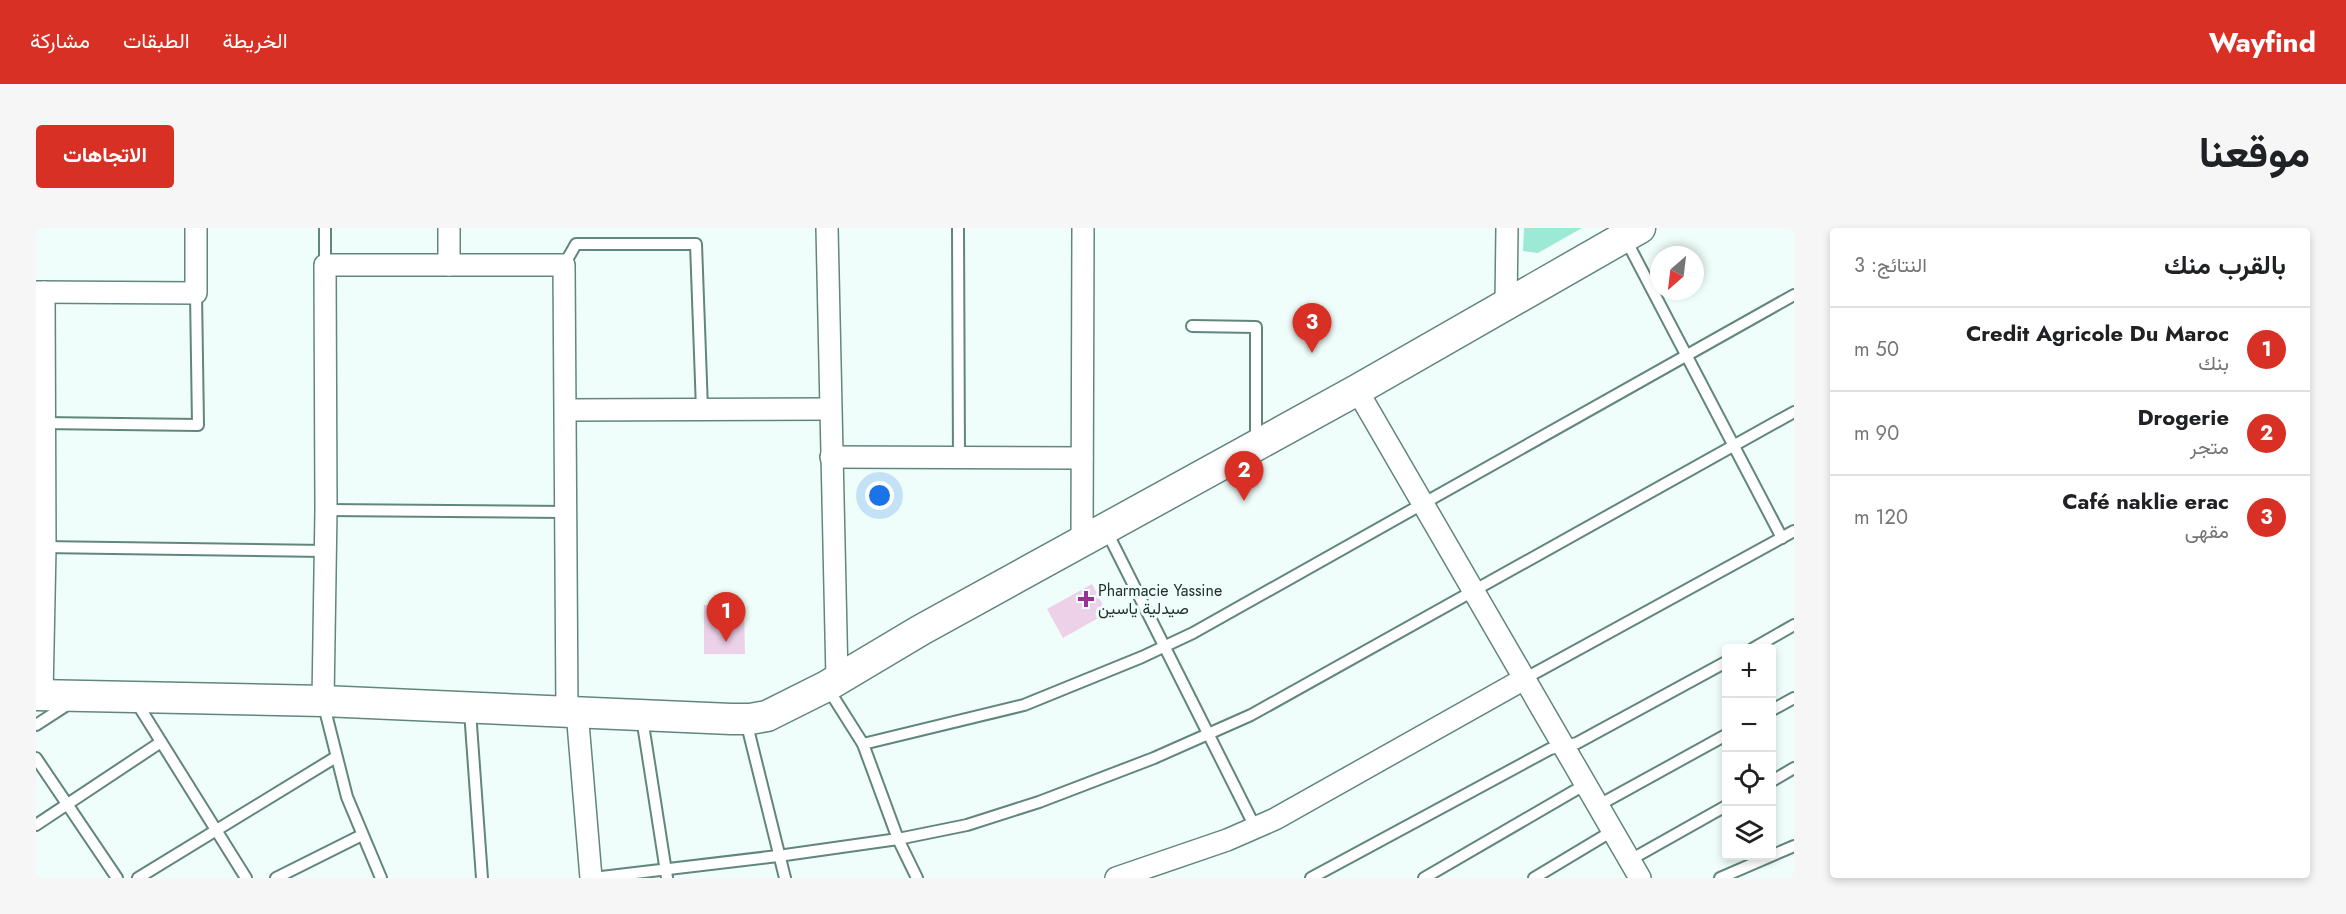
<!DOCTYPE html>
<html lang="ar">
<head>
<meta charset="utf-8">
<style>
	:root { --surface:#fff; --page:#f6f6f6; --text:#202124; --muted:#757577; --line:#e0e0e0; --accent:#d93025 }
	body { margin:0; font-family:Jost,Vazirmatn,sans-serif; background:var(--page); color:var(--text); direction:rtl }
	.controls { position:absolute; right:18px; bottom:18px; display:grid; overflow:hidden; border-radius:6px; box-shadow:0 3px 9px #0003 }
	.controls button { width:54px; height:54px; display:grid; place-items:center; padding:0; border:0; border-bottom:2px solid var(--line); background:var(--surface); color:var(--text); font:30px sans-serif }
	.compass { position:absolute; left:1614px; top:18px; width:54px; height:54px; border-radius:50%; background:var(--surface); box-shadow:0 3px 9px #0003; rotate:208deg }
	.you { position:absolute; left:844px; top:268px; width:21px; height:21px; margin:-15px; border:4px solid #fff; border-radius:50%; background:#1a73e8; box-shadow:0 0 0 9px #1a73e833 }
	.badge { display:grid; place-items:center; width:39px; height:39px; border-radius:50%; background:var(--accent); color:#fff; font-size:20px; font-weight:700 }
	.pin { position:absolute; translate:-50% -50px; filter:drop-shadow(0 2px 3px #0008) }
	.pin::after { content:''; position:absolute; top:32px; width:21px; height:18px; background:inherit; clip-path:polygon(0 0,100% 0,50% 100%) }
	.list { margin:0; padding:0; list-style:none }
	h2 { display:flex; justify-content:space-between; align-items:center; height:78px; margin:0; padding:0 24px; font-size:26px }
	h2 small { font-size:20px; font-weight:400; color:var(--muted) }
	.list li { display:grid; grid-template-columns:39px 1fr auto; gap:18px; align-items:center; box-sizing:border-box; height:84px; padding:0 24px; border-top:2px solid var(--line) }
	.list b { display:block; font-size:22px; white-space:nowrap }
	.list p { margin:0; font-size:20px; white-space:nowrap; color:var(--muted) }
	.list em { font-size:20px; font-style:normal; color:var(--muted) }
	.icon { flex:none; width:33px; height:33px; fill:none; stroke:currentColor; stroke-width:2; stroke-linecap:round; stroke-linejoin:round }
	.map { position:relative; flex:none; width:1758px; height:650px; overflow:hidden; direction:ltr; border-radius:6px }
	header { display:flex; align-items:center; gap:36px; box-sizing:border-box; height:84px; padding:0 30px; background:var(--accent); color:#fff }
	header strong { font-size:28px }
	nav { display:flex; gap:33px; margin-inline-start:auto; font-size:21px }
	.intro { display:flex; align-items:center; justify-content:space-between; box-sizing:border-box; height:144px; padding:0 36px }
	h1 { margin:0; font-size:42px }
	.button { padding:15px 27px; border-radius:6px; background:var(--accent); color:#fff; font-size:21px; font-weight:700 }
	main { display:flex; gap:36px; padding:0 36px }
	aside { flex:1; background:var(--surface); border-radius:6px; box-shadow:0 3px 9px #0003 }
	.map>svg:first-child { display:block }
	.green { fill:#9ce9d5 }
	.building { fill:#ecd1e9 }
	.lines { fill:none; stroke-linecap:round; stroke-linejoin:round }
	.lane-casing { stroke:#62867c; stroke-width:14 }
	.street-casing { stroke:#62867c; stroke-width:24 }
	.secondary-casing { stroke:#62867c; stroke-width:33 }
	.lane { stroke:#fff; stroke-width:10 }
	.street { stroke:#fff; stroke-width:21 }
	.secondary { stroke:#fff; stroke-width:30 }
	.poi-dot { fill:#983296; stroke:#effefa; stroke-width:2 }
	.labels { text-anchor:middle; stroke-width:6; stroke-linejoin:round; paint-order:stroke }
	.poi-label { font-size:16px; fill:#202f2b; stroke:#effefa; text-anchor:start }
</style>
</head>
<body>
<header>
<strong>Wayfind</strong>
<nav><a>الخريطة</a><a>الطبقات</a><a>مشاركة</a></nav>
</header>
<div class="intro"><h1>موقعنا</h1><a class="button">الاتجاهات</a></div>
<main>
<aside>
<h2>بالقرب منك<small>النتائج: 3</small></h2>
<ul class="list">
<li><span class="badge">1</span><div><b>Credit Agricole Du Maroc</b><p>بنك</p></div><em>50 m</em></li>
<li><span class="badge">2</span><div><b>Drogerie</b><p>متجر</p></div><em>90 m</em></li>
<li><span class="badge">3</span><div><b>Café naklie erac</b><p>مقهى</p></div><em>120 m</em></li>
</ul>
</aside>
<div class="map">
<svg width="1758" height="650" viewBox="0 0 1758 650">
	<rect width="100%" height="100%" fill="#effefa"/>
	<path class="green" d="M1488 0H1546L1502 25 1487 23Z"/>
	<g class="building">
		<path d="M1056 356 1071 385 1027 410 1011 381Z"/>
		<path d="M668 377H708L709 426H668Z"/>
	</g>
	<g class="lines">
		<g class="lane-casing">
			<g id="lane">
				<path d="M922 0 923 229"/>
				<path d="M1589 10 1746 310"/>
				<path d="M289 37V0"/>
				<path d="M528 37 540 16H660L666 181"/>
				<path d="M1156 98 1220 99V215"/>
				<path d="M6 195 162 197 160 65"/>
				<path d="M290 282 530 284"/>
				<path d="M1070 302 1219 599"/>
				<path d="M5 319 290 323"/>
				<path d="M1716 421 1758 397"/>
				<path d="M1488 451 1758 303"/>
				<path d="M791 459 827 516 988 477 1106 429 1157 405 1758 67"/>
				<path d="M99 472 210 650"/>
				<path d="M287 474 311 569 345 650"/>
				<path d="M1736 482 1758 470"/>
				<path d="M434 483 446 650"/>
				<path d="M606 490 631 650"/>
				<path d="M710 493 749 650"/>
				<path d="M0 497 34 475"/>
				<path d="M827 516 862 611 881 650"/>
				<path d="M0 530 81 650"/>
				<path d="M1736 553 1758 540"/>
				<path d="M1563 577 1690 507"/>
				<path d="M0 597 125 514"/>
				<path d="M1594 632 1690 578"/>
				<path d="M102 650 300 529"/>
				<path d="M240 650 326 607"/>
				<path d="M557 650 742 628 862 611 931 597 1003 574 1118 530 1215 487 1758 184"/>
				<path d="M1275 650 1514 521 1541 515 1690 434"/>
				<path d="M1388 650 1550 556"/>
				<path d="M1498 650 1578 602"/>
				<path d="M1684 650 1758 618"/>
			</g>
		</g>
		<g class="street-casing">
			<g id="street">
				<path d="M791 0 801 451"/>
				<path d="M413 37V0"/>
				<path d="M0 64 160 65V0"/>
				<path d="M1470 77 1471 0"/>
				<path d="M1321 162 1604 650"/>
				<path d="M530 182 793 181"/>
				<path d="M795 229 1046 230"/>
				<path d="M1046 313 1047 0"/>
				<path d="M6 467 9 320 8 64"/>
				<path d="M287 473 290 282 289 37H528L531 483"/>
				<path d="M541 483 555 650"/>
				<path d="M1080 650 1191 612 1239 591 1488 451"/>
			</g>
		</g>
		<g class="secondary-casing">
			<path id="secondary" d="M0 467 287 473 695 491H714L731 488 791 458 885 402 1321 162 1604 0"/>
		</g>
		<use href="#lane" class="lane"/>
		<use href="#street" class="street"/>
		<use href="#secondary" class="secondary"/>
	</g>
	<path class="poi-dot" d="M1047 362h6v6h6v6h-6v6h-6v-6h-6v-6h6z"/>
	<g class="labels">
		<g class="poi-label">
			<text x="1062" y="368">Pharmacie Yassine<tspan x="1062" dy="18">صيدلية ياسين</tspan></text>
		</g>
	</g>
</svg>
<div class="controls">
<button>+</button>
<button>−</button>
<button><svg class="icon" aria-label="locate" viewBox="0 0 24 24"><circle cx="12" cy="12" r="6"/><path d="M12 2v4M12 18v4M2 12h4M18 12h4"/></svg></button>
<button><svg class="icon" aria-label="layers" viewBox="0 0 24 24"><path d="M12 4l9 5-9 5-9-5zM3 14l9 5 9-5"/></svg></button>
</div>
<svg class="compass" viewBox="-18 -18 36 36"><path d="M0-13l5 13h-10z" fill="#e53935"/><path d="M0 13l5-13h-10z" fill="#757577"/></svg>
<div class="you"></div>
<div class="pin badge" style="left:690px;top:414px">1</div>
<div class="pin badge" style="left:1208px;top:273px">2</div>
<div class="pin badge" style="left:1276px;top:125px">3</div>
</div>
</main>
</body>
</html>
